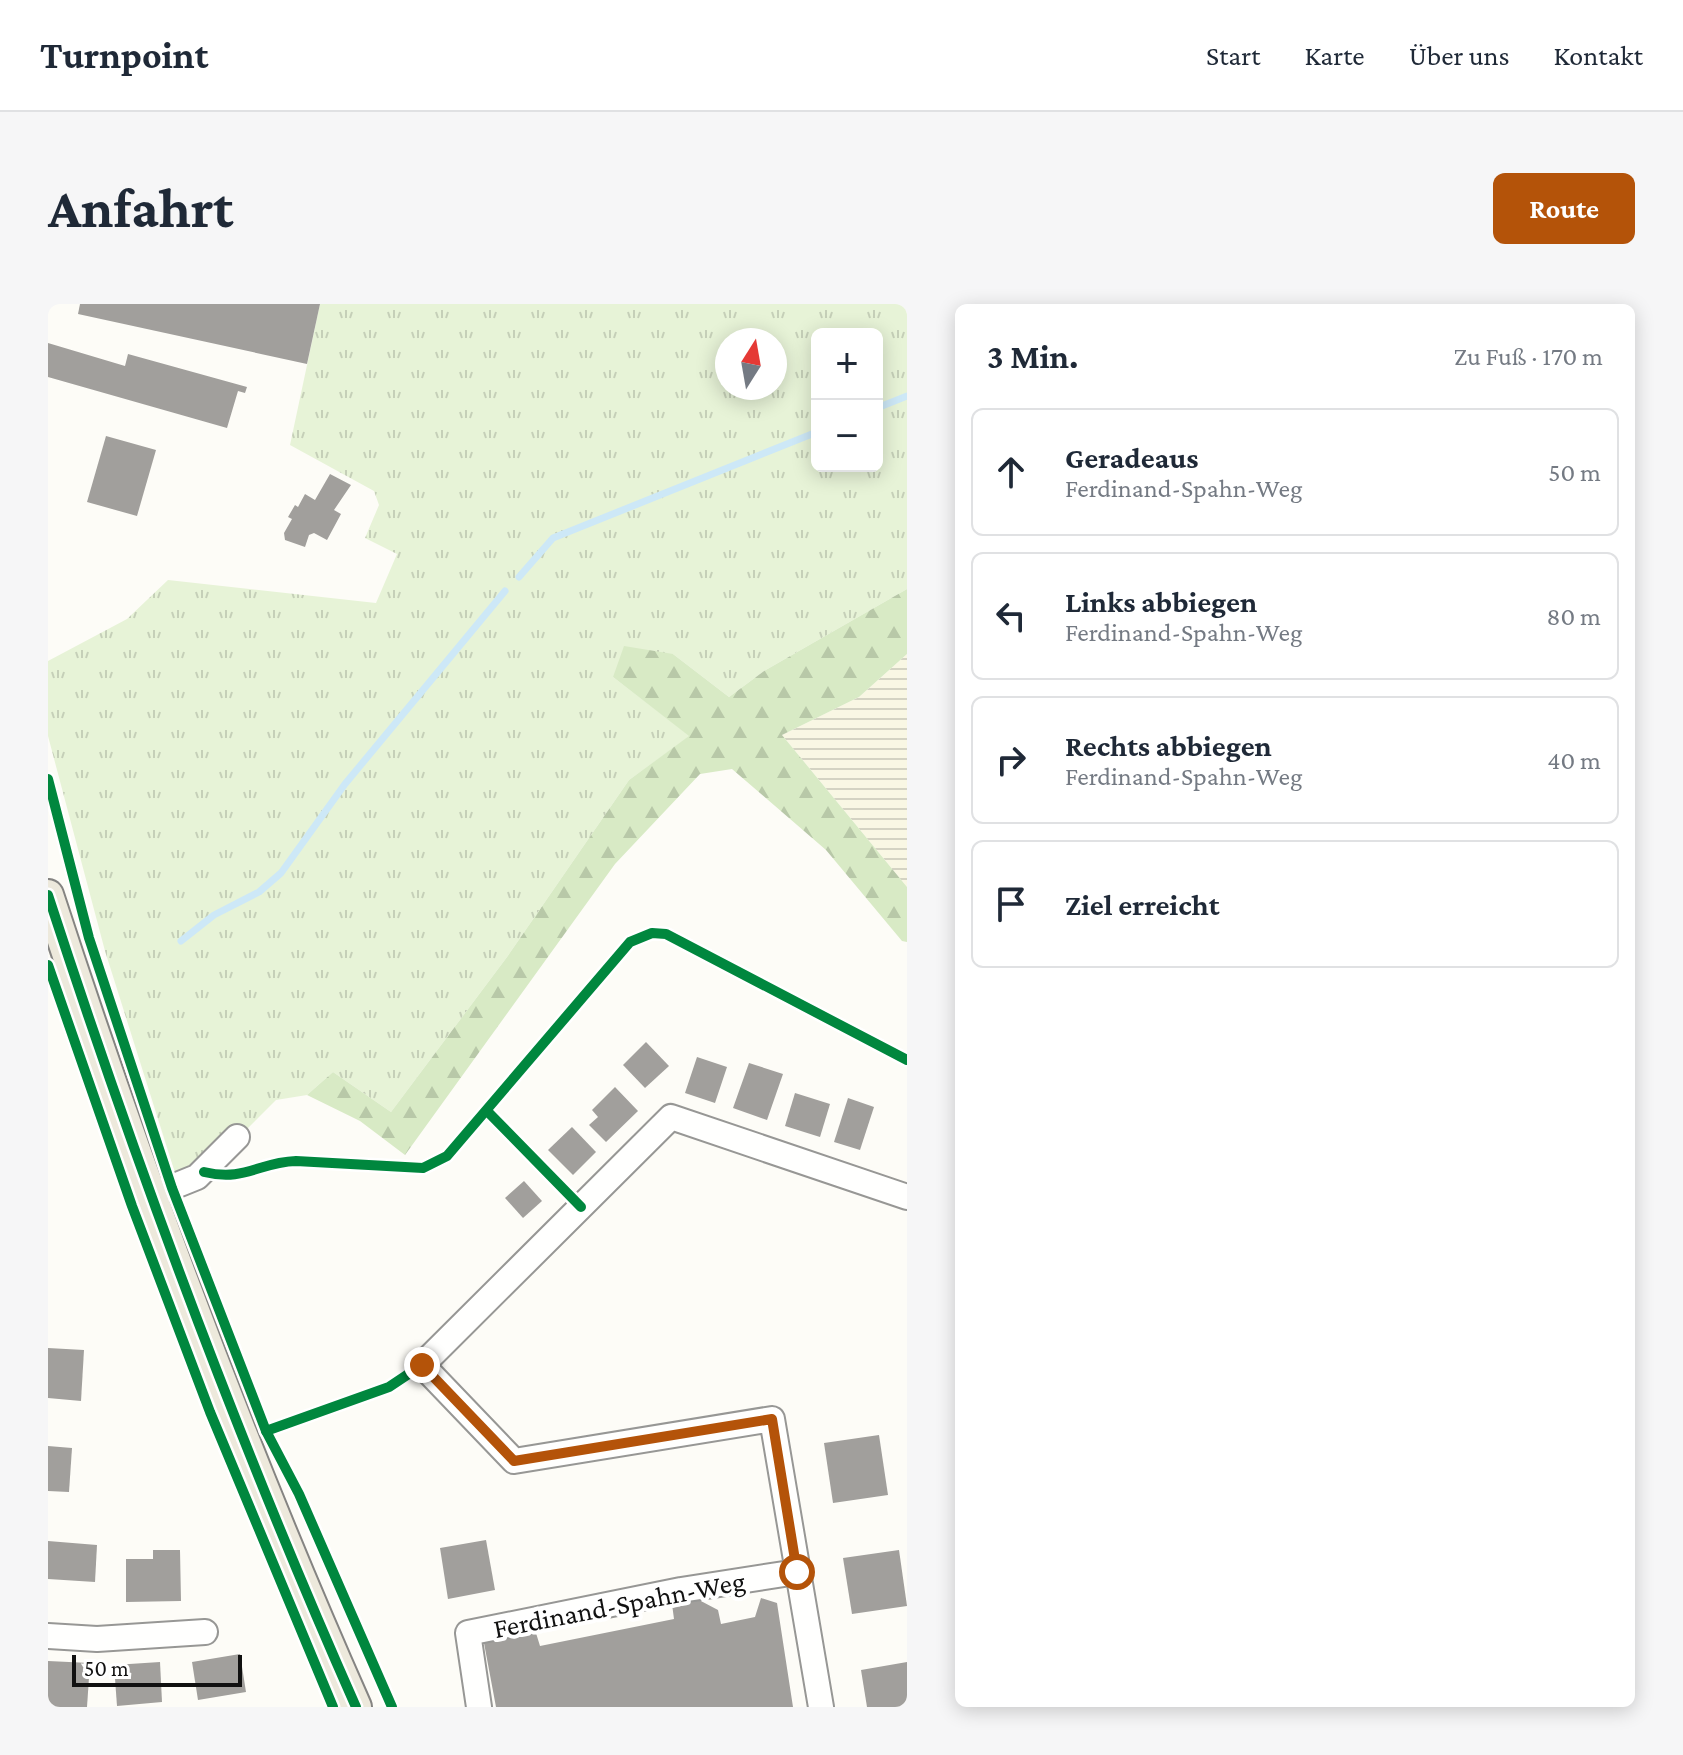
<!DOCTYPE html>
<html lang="de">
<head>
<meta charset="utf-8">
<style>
	:root { --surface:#fff; --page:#f6f6f7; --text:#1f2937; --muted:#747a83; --line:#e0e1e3; --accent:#b45309 }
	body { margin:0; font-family:"Crimson Pro",serif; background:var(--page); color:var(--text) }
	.controls { position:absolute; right:24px; top:24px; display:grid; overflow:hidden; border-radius:12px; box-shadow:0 4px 20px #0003 }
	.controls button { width:72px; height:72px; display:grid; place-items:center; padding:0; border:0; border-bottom:2px solid var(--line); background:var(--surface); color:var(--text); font:40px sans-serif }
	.compass { position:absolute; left:667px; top:24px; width:72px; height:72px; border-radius:50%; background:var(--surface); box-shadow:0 4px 20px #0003; rotate:11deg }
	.scale { position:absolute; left:24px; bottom:20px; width:170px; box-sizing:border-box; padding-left:8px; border:4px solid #111; border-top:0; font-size:22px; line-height:28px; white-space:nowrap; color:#111; -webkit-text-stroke:6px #fff; paint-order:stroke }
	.stop { position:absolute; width:24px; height:24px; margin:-18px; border:6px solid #b45309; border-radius:50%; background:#fff }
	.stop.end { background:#b45309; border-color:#fff; box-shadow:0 2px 8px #0008 }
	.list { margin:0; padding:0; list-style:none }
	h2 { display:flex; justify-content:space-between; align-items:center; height:104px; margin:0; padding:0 32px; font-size:34px }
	h2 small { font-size:26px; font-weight:400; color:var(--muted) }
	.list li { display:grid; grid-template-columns:52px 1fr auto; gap:24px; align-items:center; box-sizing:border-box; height:128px; margin:0 16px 16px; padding:0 16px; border:2px solid var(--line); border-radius:12px }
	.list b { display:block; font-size:30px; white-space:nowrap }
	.list p { margin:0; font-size:26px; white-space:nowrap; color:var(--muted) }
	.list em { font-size:26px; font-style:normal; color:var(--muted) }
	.icon { flex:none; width:44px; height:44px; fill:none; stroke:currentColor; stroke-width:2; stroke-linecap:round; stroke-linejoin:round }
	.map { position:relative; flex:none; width:859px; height:1403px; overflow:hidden; border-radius:12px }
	header { display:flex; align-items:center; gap:48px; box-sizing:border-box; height:112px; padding:0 40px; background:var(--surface); border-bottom:2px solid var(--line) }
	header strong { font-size:38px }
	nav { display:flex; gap:44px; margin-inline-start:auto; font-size:28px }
	.intro { display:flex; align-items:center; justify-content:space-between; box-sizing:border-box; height:192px; padding:0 48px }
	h1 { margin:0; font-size:56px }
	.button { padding:20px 36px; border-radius:12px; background:var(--accent); color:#fff; font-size:28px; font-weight:700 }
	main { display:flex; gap:48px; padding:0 48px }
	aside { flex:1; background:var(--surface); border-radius:12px; box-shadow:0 4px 20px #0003 }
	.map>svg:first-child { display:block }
	.farmland { fill:url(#farmland-rules) }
	.grass { fill:url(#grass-tufts); fill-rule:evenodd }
	.forest { fill:url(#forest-firs) }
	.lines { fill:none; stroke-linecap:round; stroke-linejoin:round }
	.stream { stroke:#cde8f7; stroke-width:7 }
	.building { fill:#a19f9c }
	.minor-casing { stroke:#979795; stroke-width:28 }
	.major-casing { stroke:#858482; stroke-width:34 }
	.minor { stroke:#fffffe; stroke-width:24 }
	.major { stroke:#ede9dc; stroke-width:30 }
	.cycleway-casing { stroke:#fff; stroke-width:15 }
	.cycleway { stroke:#00873e; stroke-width:10 }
	.route { stroke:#b45309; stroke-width:10 }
	.labels { text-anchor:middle; stroke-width:8; stroke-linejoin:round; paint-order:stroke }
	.street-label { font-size:28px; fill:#111; stroke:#fff }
</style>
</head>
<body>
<header>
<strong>Turnpoint</strong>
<nav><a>Start</a><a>Karte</a><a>Über uns</a><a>Kontakt</a></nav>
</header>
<div class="intro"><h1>Anfahrt</h1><a class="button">Route</a></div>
<main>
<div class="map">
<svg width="859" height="1403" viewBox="0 0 859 1403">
	<defs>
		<pattern id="farmland-rules" width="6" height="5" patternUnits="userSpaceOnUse" patternTransform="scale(2)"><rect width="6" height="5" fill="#f9f7e4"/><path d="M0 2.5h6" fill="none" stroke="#d4d3c3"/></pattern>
		<pattern id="grass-tufts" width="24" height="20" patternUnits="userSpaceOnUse" patternTransform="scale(2)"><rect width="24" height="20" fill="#e7f3d7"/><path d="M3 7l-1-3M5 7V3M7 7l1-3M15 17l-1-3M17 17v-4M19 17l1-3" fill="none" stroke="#c5cfb8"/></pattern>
		<pattern id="forest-firs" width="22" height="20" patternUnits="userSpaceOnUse" patternTransform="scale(2)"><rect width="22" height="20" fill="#d8eac5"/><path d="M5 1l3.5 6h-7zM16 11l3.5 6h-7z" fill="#b8c8a8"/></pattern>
	</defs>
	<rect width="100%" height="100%" fill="#fdfcf7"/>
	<path class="farmland" d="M859 350V583L734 431 811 393Z"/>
	<path class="grass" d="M272 0H859V285L716 367 681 393 625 350 565 373 642 432 581 476 459 653 343 808 285 768 259 791 228 796 198 826 150 863 128 872 57 647 0 432V357L79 315 120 276 328 299 349 250 317 234 331 201 326 187 242 141ZM769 30H829V162H769ZM679 36H727V84H679Z"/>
	<path class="forest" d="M859 285V350L811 393 734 431 859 583V638L854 637 778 546 684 465 652 470 567 560 357 851 312 817 259 791 285 768 343 808 459 653 581 476 641 432 565 373 576 342 625 350 681 393 716 367Z"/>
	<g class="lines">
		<g class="stream">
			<path d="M829 104 859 92"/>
			<path d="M471 273 505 234 769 128"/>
			<path d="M133 637 166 611 211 588 233 569 297 480 457 287"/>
		</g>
	</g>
	<g class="building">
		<path d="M32 0H272L259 60 30 10Z"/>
		<path d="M0 39 77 62 80 50 199 83 197 89 190 87 179 124 0 73Z"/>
		<path d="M58 132 108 146 89 212 39 198Z"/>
		<path d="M282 170 303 181 286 206 293 210 279 236 266 229 261 231 257 243 237 236 236 229 244 215 240 213 247 201 250 203 257 190 267 196Z"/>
		<path d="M598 738 621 762 597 784 575 761Z"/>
		<path d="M649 753 679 763 667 799 637 789Z"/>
		<path d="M701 759 735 770 719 816 685 804Z"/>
		<path d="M567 783 590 807 558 838 541 821 550 813 544 806Z"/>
		<path d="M747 789 782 800 772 833 737 822Z"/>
		<path d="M800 794 826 803 812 846 786 838Z"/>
		<path d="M524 823 548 848 525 871 500 846Z"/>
		<path d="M476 877 494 897 475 914 457 894Z"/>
		<path d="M0 1044 36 1046 33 1097 0 1094Z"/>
		<path d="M831 1131 840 1191 785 1199 776 1139Z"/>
		<path d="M0 1142 24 1144 21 1188 0 1187Z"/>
		<path d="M438 1236 447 1286 400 1295 392 1244Z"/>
		<path d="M0 1237 49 1241 47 1278 0 1275Z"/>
		<path d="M105 1246H132L133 1297 78 1298V1255H105Z"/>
		<path d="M851 1246 859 1302 804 1310 795 1254Z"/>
		<path d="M713 1294 729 1299 745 1403H448L436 1339 488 1329 492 1342 626 1315 624 1300 651 1296 670 1306 673 1320 707 1313Z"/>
		<path d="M192 1350 198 1388 150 1396 144 1358Z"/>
		<path d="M0 1357 42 1359 39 1403H0Z"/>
		<path d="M112 1358 114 1398 69 1402 66 1361Z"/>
		<path d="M859 1358V1403H819L813 1366Z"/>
	</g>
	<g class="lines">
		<g class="minor-casing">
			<g id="minor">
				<path d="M102 892 149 873 189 833"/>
				<path d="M0 1332 49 1335 157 1328"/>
				<path d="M431 1403 420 1329 633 1286 749 1268"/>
				<path d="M773 1403 724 1115 466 1157 374 1061 623 813 859 893"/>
			</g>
		</g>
		<g class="major-casing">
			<path id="major" d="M0 591C90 867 190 1137 308 1403"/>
		</g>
		<use href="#minor" class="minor"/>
		<use href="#major" class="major"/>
		<g class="cycleway-casing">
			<g id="cycleway">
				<path d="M0 475 41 634 124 884 218 1127 251 1190 344 1403"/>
				<path d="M0 591C90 867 190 1137 308 1403"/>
				<path d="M0 661 84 902 162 1108 285 1403"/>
				<path d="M440 808 533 903"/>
				<path d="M156 868C197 878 211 858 248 857L375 864 399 852 582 638 604 629 618 630 859 756"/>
				<path d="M218 1127 341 1083 374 1061"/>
			</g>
		</g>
		<use href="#cycleway" class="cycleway"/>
	</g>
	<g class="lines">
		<path class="route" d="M374 1061 466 1157 724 1115 749 1268"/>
	</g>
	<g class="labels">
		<g class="street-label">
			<text transform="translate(571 1300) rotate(-11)" y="10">Ferdinand-Spahn-Weg</text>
		</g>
	</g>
</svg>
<div class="controls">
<button>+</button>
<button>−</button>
</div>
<svg class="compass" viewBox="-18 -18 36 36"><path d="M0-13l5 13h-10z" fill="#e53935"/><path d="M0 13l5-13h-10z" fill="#747a83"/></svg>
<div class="scale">50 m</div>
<div class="stop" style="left:749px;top:1268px"></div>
<div class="stop end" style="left:374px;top:1061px"></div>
</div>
<aside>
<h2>3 Min.<small>Zu Fuß · 170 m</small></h2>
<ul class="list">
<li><svg class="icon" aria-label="ahead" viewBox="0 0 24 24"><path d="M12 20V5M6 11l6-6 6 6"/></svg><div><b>Geradeaus</b><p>Ferdinand-Spahn-Weg</p></div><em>50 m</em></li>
<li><svg class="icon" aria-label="left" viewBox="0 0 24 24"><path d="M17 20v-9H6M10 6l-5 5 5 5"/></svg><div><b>Links abbiegen</b><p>Ferdinand-Spahn-Weg</p></div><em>80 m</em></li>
<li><svg class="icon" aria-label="right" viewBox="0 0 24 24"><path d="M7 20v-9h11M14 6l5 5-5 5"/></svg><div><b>Rechts abbiegen</b><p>Ferdinand-Spahn-Weg</p></div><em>40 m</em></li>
<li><svg class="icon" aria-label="arrive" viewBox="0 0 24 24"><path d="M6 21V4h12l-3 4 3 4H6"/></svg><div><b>Ziel erreicht</b></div></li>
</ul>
</aside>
</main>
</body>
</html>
